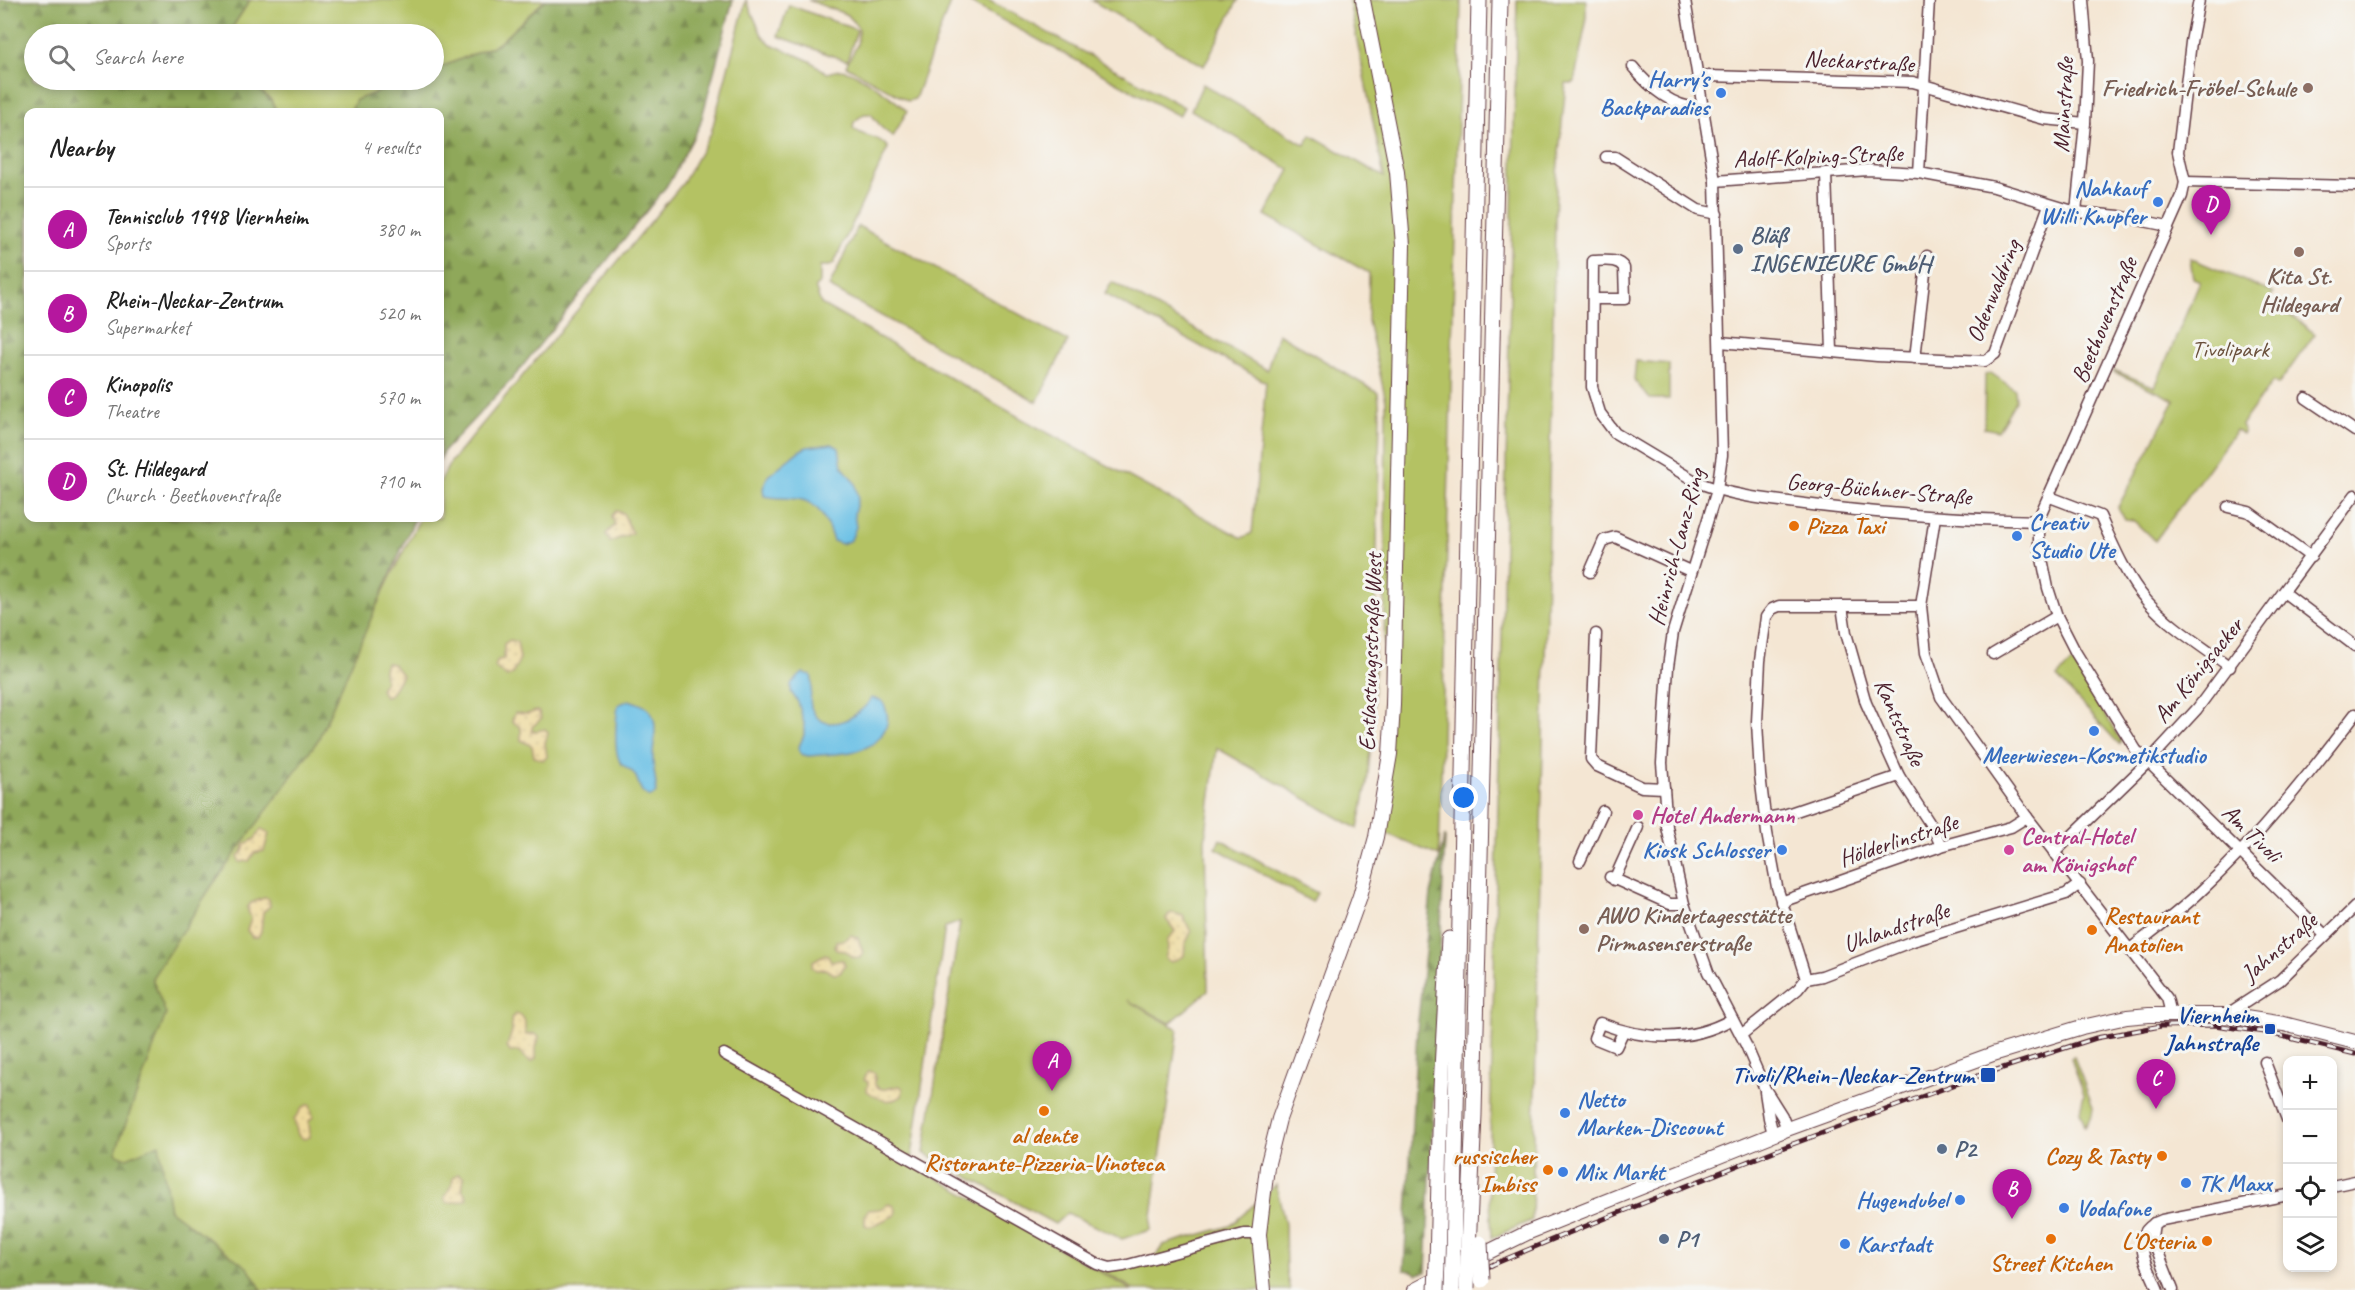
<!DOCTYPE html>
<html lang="en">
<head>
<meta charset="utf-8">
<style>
	:root { --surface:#fff; --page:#f2f2f2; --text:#222; --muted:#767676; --line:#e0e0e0; --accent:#b5179e }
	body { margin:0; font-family:Caveat,sans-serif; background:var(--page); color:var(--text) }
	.controls { position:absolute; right:18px; bottom:18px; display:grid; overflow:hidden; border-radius:12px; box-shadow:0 3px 9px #0003 }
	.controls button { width:54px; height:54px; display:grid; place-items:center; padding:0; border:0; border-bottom:2px solid var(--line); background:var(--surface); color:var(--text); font:30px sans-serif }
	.you { position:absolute; left:1464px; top:798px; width:21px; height:21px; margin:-15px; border:4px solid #fff; border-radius:50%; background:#1a73e8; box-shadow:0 0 0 9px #1a73e833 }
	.badge { display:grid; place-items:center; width:39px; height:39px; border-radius:50%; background:var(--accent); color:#fff; font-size:20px; font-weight:700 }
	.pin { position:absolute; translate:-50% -50px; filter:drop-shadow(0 2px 3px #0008) }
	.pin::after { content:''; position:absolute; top:32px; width:21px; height:18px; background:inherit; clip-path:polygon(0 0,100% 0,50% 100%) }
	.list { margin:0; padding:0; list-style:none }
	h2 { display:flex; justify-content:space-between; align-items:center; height:78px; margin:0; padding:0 24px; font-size:26px }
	h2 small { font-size:20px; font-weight:400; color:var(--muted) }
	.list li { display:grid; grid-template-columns:39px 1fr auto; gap:18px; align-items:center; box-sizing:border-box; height:84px; padding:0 24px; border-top:2px solid var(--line) }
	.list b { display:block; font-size:22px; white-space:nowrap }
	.list p { margin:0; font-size:20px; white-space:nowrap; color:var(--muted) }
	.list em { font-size:20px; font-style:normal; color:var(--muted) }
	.icon { flex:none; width:33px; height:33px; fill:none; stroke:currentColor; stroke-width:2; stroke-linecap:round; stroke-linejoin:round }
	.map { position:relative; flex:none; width:2355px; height:1290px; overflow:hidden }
	.search { position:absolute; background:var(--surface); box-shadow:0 3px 9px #0003; left:24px; top:24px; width:420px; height:66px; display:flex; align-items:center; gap:15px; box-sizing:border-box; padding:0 21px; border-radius:33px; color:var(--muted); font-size:22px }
	.panel { position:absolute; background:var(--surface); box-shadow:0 3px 9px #0003; left:24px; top:108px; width:420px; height:414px; border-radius:12px }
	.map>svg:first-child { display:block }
	.green { fill:#b4c264; stroke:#7f7048; stroke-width:1.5 }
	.forest { fill:url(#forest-firs); stroke:#6c6442; stroke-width:1.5 }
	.sand { fill:url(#sand-dots); stroke:#9c7c64; stroke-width:1.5 }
	.water { fill:#68bfe5; stroke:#596f88; stroke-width:1.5 }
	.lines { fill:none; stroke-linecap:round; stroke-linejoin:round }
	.minor-casing { stroke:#643d44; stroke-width:13 }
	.major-casing { stroke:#643d44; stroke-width:16 }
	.highway-casing { stroke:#643d44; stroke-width:17 }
	.minor { stroke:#fff; stroke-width:10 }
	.major { stroke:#fff; stroke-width:14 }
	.highway { stroke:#fff; stroke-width:15 }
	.rail-casing { stroke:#4a1f2b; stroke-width:5 }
	.rail { stroke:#f6f6f2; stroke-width:3; stroke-dasharray:9; stroke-linecap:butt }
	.highway-bridge-casing { stroke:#643d44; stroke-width:17; stroke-linecap:butt }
	.highway-bridge { stroke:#fff; stroke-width:15 }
	.education-dot { fill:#8d6e63; stroke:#f6f6f2; stroke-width:2 }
	.shop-dot { fill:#3f7fe0; stroke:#f6f6f2; stroke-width:2 }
	.service-dot { fill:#5c6f8a; stroke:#f6f6f2; stroke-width:2 }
	.food-dot { fill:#e8710a; stroke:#f6f6f2; stroke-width:2 }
	.hotel-dot { fill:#d1479c; stroke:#f6f6f2; stroke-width:2 }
	.transit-dot { fill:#1a4fb4; stroke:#f6f6f2; stroke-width:2 }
	.labels { text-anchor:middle; stroke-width:6; stroke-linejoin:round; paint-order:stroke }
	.street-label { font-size:24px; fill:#4a1f2b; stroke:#f6f6f2 }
	.shop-label { font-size:24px; font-weight:bold; fill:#366cbe; stroke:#f6f6f2; text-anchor:start }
	.education-label { font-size:24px; font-weight:bold; fill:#785e54; stroke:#f6f6f2; text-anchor:end }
	.service-label { font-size:24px; font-weight:bold; fill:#4e5e75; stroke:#f6f6f2; text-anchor:start }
	.park-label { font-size:24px; fill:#6a503c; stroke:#f6f6f2 }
	.food-label { font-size:24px; font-weight:bold; fill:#c56008; stroke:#f6f6f2; text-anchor:end }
	.hotel-label { font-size:24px; font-weight:bold; fill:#b23c85; stroke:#f6f6f2; text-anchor:start }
	.transit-label { font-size:24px; font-weight:bold; fill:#164399; stroke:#f6f6f2; text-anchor:end }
</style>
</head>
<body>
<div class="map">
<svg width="2355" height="1290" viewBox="0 0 2355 1290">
	<defs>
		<pattern id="forest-firs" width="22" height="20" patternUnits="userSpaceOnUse" patternTransform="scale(1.5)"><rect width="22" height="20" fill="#8fa85a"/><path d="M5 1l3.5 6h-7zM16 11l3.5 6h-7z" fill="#77884b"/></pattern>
		<pattern id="sand-dots" width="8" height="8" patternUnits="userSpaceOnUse" patternTransform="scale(1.5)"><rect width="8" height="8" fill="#eeda9e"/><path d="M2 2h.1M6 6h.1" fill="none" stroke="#cebb88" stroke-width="1.8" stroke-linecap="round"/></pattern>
	</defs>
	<rect width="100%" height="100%" fill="#f6f6f2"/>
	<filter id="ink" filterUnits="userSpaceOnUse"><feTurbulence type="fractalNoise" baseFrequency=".0167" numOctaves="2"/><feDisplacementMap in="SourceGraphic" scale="12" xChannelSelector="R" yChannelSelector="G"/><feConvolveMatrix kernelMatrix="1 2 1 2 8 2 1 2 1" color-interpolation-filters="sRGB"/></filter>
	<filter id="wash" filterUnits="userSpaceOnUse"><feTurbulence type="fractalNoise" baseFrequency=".008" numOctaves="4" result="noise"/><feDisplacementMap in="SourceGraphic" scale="24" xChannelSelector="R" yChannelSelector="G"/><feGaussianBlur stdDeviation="1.35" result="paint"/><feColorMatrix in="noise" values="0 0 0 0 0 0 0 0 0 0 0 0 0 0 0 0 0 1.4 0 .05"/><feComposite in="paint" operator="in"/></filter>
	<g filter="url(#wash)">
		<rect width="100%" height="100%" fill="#f4e6d3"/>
		<g class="green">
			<path d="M250 0H545L498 44 434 70V34H228Z"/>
			<path d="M746 0 762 35 771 44 810 61 827 73C831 72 837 70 841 70 858 71 894 99 907 111L893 137 882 128 871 114H864L854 122 853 128C864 139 879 134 888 148L834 263 830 266H820V283L815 287 821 304 1024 420 1242 538 1252 533 1266 382 1105 294 1112 282 1267 370 1278 333 1378 393 1380 415 1373 720 1367 784 1358 829 1217 748 1205 841 1208 991 1170 1023 1127 1000 1178 1029 1150 1230 1122 1239 1067 1213 1055 1224 924 1153 960 922 945 927 911 1163 1132 1290H238L15 1132 330 699 420 518H440V482L450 463 683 183 711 133Z"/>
			<path d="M808 0H951L915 99 908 101 846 66 857 45 859 29 848 15Z"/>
			<path d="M970 0H988L1184 107 1179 116 969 2Z"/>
			<path d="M1091 0H1238L1204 66Z"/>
			<path d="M1349 0H1461L1439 856 1383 832 1386 401 1368 321 1369 273 1265 215 1290 170 1191 110 1203 84 1305 145 1311 135 1384 177Z"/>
			<path d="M1517 0H1586V23L1574 83H1566L1556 184 1532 1220 1492 1238 1489 1182Z"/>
			<path d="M789 5 857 30 847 61 778 36Z"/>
			<path d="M247 80H409L356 100 350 112H277L271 100Z"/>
			<path d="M858 226 1068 341 1037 402 829 287Z"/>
			<path d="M2190 258 2273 293 2267 304 2292 316 2315 334 2278 385 2273 381 2241 425 2244 431 2242 434 2236 430 2155 541 2134 521 2125 520 2118 507 2175 400 2114 372V370L2155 387 2200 281 2193 278Z"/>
			<path d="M1636 361 1669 364V399H1650L1634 380Z"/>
			<path d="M1991 373 2015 390 2016 400 1998 431 1984 428 1985 375Z"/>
			<path d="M2073 661 2121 741 2119 744 2057 677Z"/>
			<path d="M1220 839 1317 893 1312 902 1216 848Z"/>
			<path d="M2074 1057 2093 1107 2092 1115 2085 1127 2080 1111 2084 1094 2071 1058Z"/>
			<path d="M1276 1185 1285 1224 1286 1272 1290 1290H1135L1097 1268 1154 1259 1163 1245 1230 1226Z"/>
		</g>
		<g class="forest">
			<path d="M0 0H250L228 34H34V80H247L271 100 277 112H28V518H415L318 740 211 887 152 978 166 1014 115 1153 127 1158 159 1144 170 1210 248 1268 262 1290H0Z"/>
			<path d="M545 0H733L700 125 669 183 513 378 443 452 440 461V112H350L356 100 409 80H434V70L498 44Z"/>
			<path d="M1445 836 1426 1272 1417 1274 1413 1271 1404 1270 1417 1031 1431 894Z"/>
		</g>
		<g class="sand">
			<path d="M616 511 623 513 632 533 610 542 606 534 615 525 612 516Z"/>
			<path d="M510 640 517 642 520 659 512 675 507 677 495 667 498 660 504 659V644Z"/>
			<path d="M386 663 393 664 402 675 391 694 385 696 380 689 385 681 384 669Z"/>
			<path d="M536 711 539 712 541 719 532 727V732L545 729 548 733 545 743 547 757 543 760 534 757 532 746 521 740V728L512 721 515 713 528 714Z"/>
			<path d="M261 829 269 833 264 851 254 853 249 861 239 862 238 856 243 851 245 844 255 839Z"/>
			<path d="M264 898 269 899 270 906 263 912 261 931 258 937H252L247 930 251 918 247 908 251 903Z"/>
			<path d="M1173 913 1183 916 1191 932 1185 945 1184 956 1171 962 1165 959 1168 948 1167 941 1175 931 1166 919 1169 914Z"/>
			<path d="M851 935 858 938 863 953 860 958 853 957 846 951 836 950 835 947 836 941 845 940Z"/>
			<path d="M825 954 828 955 831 961 843 960 845 965 840 973 834 974 825 969 816 970 812 967 813 961Z"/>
			<path d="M516 1014C529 1017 523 1025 526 1035L535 1034 539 1037 536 1048V1058L532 1062 527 1060 520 1051 510 1052 507 1047 512 1031 511 1018Z"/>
			<path d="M868 1071 875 1073V1085C884 1094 890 1086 900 1086L903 1089 902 1096C888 1105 878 1099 867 1091L868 1082 864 1080Z"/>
			<path d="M307 1105H310L313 1117 309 1121 310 1137 304 1139 298 1135 294 1120 303 1107Z"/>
			<path d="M458 1174 464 1177 462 1190 466 1194 467 1199 463 1201 447 1203 444 1198 452 1185 453 1178Z"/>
			<path d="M889 1204 894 1206 896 1210 895 1215 870 1227 865 1225V1216L868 1210 880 1209Z"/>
		</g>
		<g class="water">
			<path d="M832 444 839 448 842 466 855 483 858 497 854 514 856 527 851 540 842 544 833 541C827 522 820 502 798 499 786 497 776 499 764 496L763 488 768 476 799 451 807 447Z"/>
			<path d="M803 673 811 675C815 688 806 699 813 712 826 736 862 716 871 698L882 701C888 711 890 721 884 731 871 757 833 753 808 756L801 754 798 749 804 735V723L798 702 791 692V684Z"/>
			<path d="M629 700C634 702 642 704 647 708 661 719 652 744 653 759 653 771 657 781 656 793L651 797C638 793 641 785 635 775 632 769 625 768 621 763 613 753 616 718 618 705Z"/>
		</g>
	</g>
	<g filter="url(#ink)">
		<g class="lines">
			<g class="minor-casing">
				<g id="minor">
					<path d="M1685 0 1715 181 1722 455 1717 490 1673 632 1668 667 1662 763 1667 827 1684 904 1708 972 1746 1045 1765 1089 1782 1116 1787 1129"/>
					<path d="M2199 0 2191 42 2178 152 2185 182 2182 196 2041 513 2039 521V544L2048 588 2057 616 2076 653 2136 750 2325 935"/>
					<path d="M1633 67C1648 86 1676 111 1703 107"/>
					<path d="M1698 77 1708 76 1913 82 2044 119 2085 123"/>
					<path d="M1606 157H1615L1698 210 1717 214"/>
					<path d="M1826 173 1832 351"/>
					<path d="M1919 173 1929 0"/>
					<path d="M1715 181 1868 170 1919 173 1994 187 2076 212 2119 216 2168 226"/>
					<path d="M2185 182 2355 186"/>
					<path d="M2076 212 2085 123 2088 61 2083 0"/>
					<path d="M1593 299H1625L1624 268C1618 258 1604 261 1593 261L1592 387 1600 413 1615 433 1695 481C1727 495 1762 499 1797 503 1877 514 1958 519 2039 521"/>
					<path d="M1720 342 1877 356 1985 361 1995 354 2049 205"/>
					<path d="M1915 358 1927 256"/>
					<path d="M2306 398 2355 431"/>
					<path d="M2050 497 2100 516C2113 545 2126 577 2147 601 2170 627 2202 646 2230 667"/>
					<path d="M2228 507 2249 512 2311 557"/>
					<path d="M1935 517 1921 606 1926 653 1941 697 2027 817 2167 998 2171 1014"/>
					<path d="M1590 572 1604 540 1615 537 1690 571"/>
					<path d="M2285 593 2355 646"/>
					<path d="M1842 606 1846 633 1866 703 1899 776 1934 830 1941 846"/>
					<path d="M1596 634 1591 759 1597 766 1642 787 1664 788"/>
					<path d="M1993 654 2057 616"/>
					<path d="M1765 818 1784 815 1899 776"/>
					<path d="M2054 853 2148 762 2197 709 2355 495"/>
					<path d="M1580 861 1603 811"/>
					<path d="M1610 877 1670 904H1684"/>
					<path d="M1614 880 1638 827"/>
					<path d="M1781 902 1941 846 2011 827 2027 817"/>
					<path d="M2130 949C2154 930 2179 912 2201 891 2258 838 2308 776 2355 714"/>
					<path d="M1806 979 1777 887 1767 833 1760 775 1757 722 1760 661 1766 617 1772 609 1779 606H1921"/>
					<path d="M2226 1015 2280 980 2355 907"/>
					<path d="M1623 1032 1616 1047 1594 1038 1600 1023C1644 1040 1690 1043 1732 1019"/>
					<path d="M1741 1035 1798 989 1806 979 1822 976 1913 941 2066 894 2080 884"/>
					<path d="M724 1054 1097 1264 1110 1268 1124 1266 1244 1234H1259"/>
					<path d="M2265 1062 2288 1122"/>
					<path d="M1765 1092 1769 1118 1773 1134"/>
					<path d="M2332 1186 2355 1181"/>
					<path d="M2154 1223 2152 1237 2173 1290"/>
					<path d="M2158 1290C2148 1265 2126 1233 2162 1220L2288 1195"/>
				</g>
			</g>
			<g class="major-casing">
				<g id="major">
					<path d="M1472 1260 1529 1232 1787 1129 1993 1054 2082 1027 2127 1017 2149 1015H2226L2284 1024 2355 1042"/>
					<path d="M1264 1290 1259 1234 1267 1167 1279 1119 1360 896 1376 837 1390 754 1393 705 1403 245 1397 172 1363 0"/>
					<path d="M1415 1290 1444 1275"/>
				</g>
			</g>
			<g class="highway-casing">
				<g id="highway">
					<path d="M1468 1249 1474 1115 1500 0"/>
					<path d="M1453 1257 1479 0"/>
					<path d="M1437 1266 1441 1088 1449 939"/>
				</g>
			</g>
			<use href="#minor" class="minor"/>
			<use href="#major" class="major"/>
			<use href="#highway" class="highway"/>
			<g class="rail-casing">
				<path id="rail" d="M1442 1290 1494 1264 1556 1238 1779 1149 1978 1076 2096 1038 2161 1026 2214 1025 2265 1032 2355 1054"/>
			</g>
			<use href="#rail" class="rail"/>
			<g class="highway-bridge-casing">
				<g id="highway-bridge">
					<path d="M1480 1243 1482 1280"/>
					<path d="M1467 1288 1468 1249"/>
					<path d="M1436 1290 1437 1266"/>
					<path d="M1452 1290 1453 1257"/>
				</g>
			</g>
			<use href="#highway-bridge" class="highway-bridge"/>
		</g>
	</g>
	<g class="education-dot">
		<circle cx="2308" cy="88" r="6"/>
		<circle cx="2299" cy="252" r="6"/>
		<circle cx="1584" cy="929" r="6"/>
	</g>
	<g class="shop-dot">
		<circle cx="1721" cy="93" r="6"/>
		<circle cx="2158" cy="202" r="6"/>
		<circle cx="2017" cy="536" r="6"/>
		<circle cx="2094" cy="731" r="6"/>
		<circle cx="1782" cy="850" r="6"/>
		<circle cx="1565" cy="1113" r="6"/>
		<circle cx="1563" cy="1172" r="6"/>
		<circle cx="2186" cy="1183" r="6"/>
		<circle cx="1960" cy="1200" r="6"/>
		<circle cx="2064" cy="1208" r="6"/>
		<circle cx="1845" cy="1244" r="6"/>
	</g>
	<g class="service-dot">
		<circle cx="1738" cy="249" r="6"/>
		<circle cx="1942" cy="1149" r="6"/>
		<circle cx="1664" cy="1239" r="6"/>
	</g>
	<g class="food-dot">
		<circle cx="1794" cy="526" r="6"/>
		<circle cx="2092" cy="930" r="6"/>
		<circle cx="1044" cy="1111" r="6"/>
		<circle cx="2162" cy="1156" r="6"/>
		<circle cx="1548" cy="1170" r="6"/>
		<circle cx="2051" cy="1239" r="6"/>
		<circle cx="2207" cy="1241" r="6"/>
	</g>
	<g class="hotel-dot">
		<circle cx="1638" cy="815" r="6"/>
		<circle cx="2009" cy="850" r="6"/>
	</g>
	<g class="transit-dot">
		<rect x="2264" y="1023" width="12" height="12" rx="3"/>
		<rect x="1980" y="1067" width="16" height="16" rx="3"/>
	</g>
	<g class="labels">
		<g class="street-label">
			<text transform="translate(1859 61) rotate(3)" y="8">Neckarstraße</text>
			<text transform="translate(2063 105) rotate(-87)" y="8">Mainstraße</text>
			<text transform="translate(1818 156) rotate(-2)" y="8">Adolf-Kolping-Straße</text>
			<text transform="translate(1993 291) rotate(-68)" y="8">Odenwaldring</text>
			<text transform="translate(2104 320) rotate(-67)" y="8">Beethovenstraße</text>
			<text transform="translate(1879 489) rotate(5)" y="8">Georg-Büchner-Straße</text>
			<text transform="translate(1676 547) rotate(-75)" y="8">Heinrich-Lanz-Ring</text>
			<text transform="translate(1370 652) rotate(-88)" y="8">Entlastungsstraße West</text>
			<text transform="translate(2198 670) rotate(-51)" y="8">Am Königsacker</text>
			<text transform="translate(1900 722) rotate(66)" y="8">Kantstraße</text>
			<text transform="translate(2252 833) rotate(44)" y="8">Am Tivoli</text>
			<text transform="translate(1898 840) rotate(-18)" y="8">Hölderlinstraße</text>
			<text transform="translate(1896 927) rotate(-19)" y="8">Uhlandstraße</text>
			<text transform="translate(2279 947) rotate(-41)" y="8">Jahnstraße</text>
		</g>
		<g class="shop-label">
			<text x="1709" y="87" text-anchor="end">Harry's<tspan x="1709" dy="28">Backparadies</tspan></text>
			<text x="2146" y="196" text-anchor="end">Nahkauf<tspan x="2146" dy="28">Willi Knupfer</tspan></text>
			<text x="2029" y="530">Creativ<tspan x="2029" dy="28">Studio Ute</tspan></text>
			<text x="2094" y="763" text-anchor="middle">Meerwiesen-Kosmetikstudio</text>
			<text x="1770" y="858" text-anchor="end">Kiosk Schlosser</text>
			<text x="1577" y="1107">Netto<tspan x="1577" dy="28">Marken-Discount</tspan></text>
			<text x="1575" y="1180">Mix Markt</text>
			<text x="2198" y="1191">TK Maxx</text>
			<text x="1948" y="1208" text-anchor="end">Hugendubel</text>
			<text x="2076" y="1216">Vodafone</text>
			<text x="1857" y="1252">Karstadt</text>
		</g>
		<g class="education-label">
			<text x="2296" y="96">Friedrich-Fröbel-Schule</text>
			<text x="2299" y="284" text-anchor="middle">Kita St.<tspan x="2299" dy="28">Hildegard</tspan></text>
			<text x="1596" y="923" text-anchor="start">AWO Kindertagesstätte<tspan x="1596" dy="28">Pirmasenserstraße</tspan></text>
		</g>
		<g class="service-label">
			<text x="1750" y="243">Bläß<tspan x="1750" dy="28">INGENIEURE GmbH</tspan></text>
			<text x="1954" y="1157">P2</text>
			<text x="1676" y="1247">P1</text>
		</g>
		<g class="park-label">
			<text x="2230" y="357">Tivolipark</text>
		</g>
		<g class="food-label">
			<text x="1806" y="534" text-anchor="start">Pizza Taxi</text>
			<text x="2104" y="924" text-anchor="start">Restaurant<tspan x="2104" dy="28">Anatolien</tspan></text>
			<text x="1044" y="1143" text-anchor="middle">al dente<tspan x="1044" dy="28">Ristorante-Pizzeria-Vinoteca</tspan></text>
			<text x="1536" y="1164">russischer<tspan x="1536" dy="28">Imbiss</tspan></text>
			<text x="2150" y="1164">Cozy &amp; Tasty</text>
			<text x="2195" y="1249">L'Osteria</text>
			<text x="2051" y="1271" text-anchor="middle">Street Kitchen</text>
		</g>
		<g class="hotel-label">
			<text x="1650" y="823">Hotel Andermann</text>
			<text x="2021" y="844">Central-Hotel<tspan x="2021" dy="28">am Königshof</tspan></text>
		</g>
		<g class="transit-label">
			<text x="2258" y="1023">Viernheim<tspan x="2258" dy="28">Jahnstraße</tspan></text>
			<text x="1974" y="1083">Tivoli/Rhein-Neckar-Zentrum</text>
		</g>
	</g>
</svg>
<div class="controls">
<button>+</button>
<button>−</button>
<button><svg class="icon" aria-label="locate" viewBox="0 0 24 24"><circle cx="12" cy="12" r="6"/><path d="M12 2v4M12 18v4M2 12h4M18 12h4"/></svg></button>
<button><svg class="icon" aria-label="layers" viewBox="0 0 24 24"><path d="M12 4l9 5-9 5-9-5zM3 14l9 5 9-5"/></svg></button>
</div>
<div class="you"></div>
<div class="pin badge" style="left:1052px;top:1091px">A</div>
<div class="pin badge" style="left:2012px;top:1219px">B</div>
<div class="pin badge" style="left:2156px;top:1109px">C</div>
<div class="pin badge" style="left:2211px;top:235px">D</div>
<div class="search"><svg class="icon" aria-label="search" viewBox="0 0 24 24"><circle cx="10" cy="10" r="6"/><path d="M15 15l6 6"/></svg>Search here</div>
<section class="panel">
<h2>Nearby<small>4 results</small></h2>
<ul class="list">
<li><span class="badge">A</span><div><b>Tennisclub 1948 Viernheim</b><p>Sports</p></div><em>380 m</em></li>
<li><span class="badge">B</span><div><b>Rhein-Neckar-Zentrum</b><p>Supermarket</p></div><em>520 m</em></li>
<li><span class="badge">C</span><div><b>Kinopolis</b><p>Theatre</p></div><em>570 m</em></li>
<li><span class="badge">D</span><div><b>St. Hildegard</b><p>Church · Beethovenstraße</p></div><em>710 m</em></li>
</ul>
</section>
</div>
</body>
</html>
